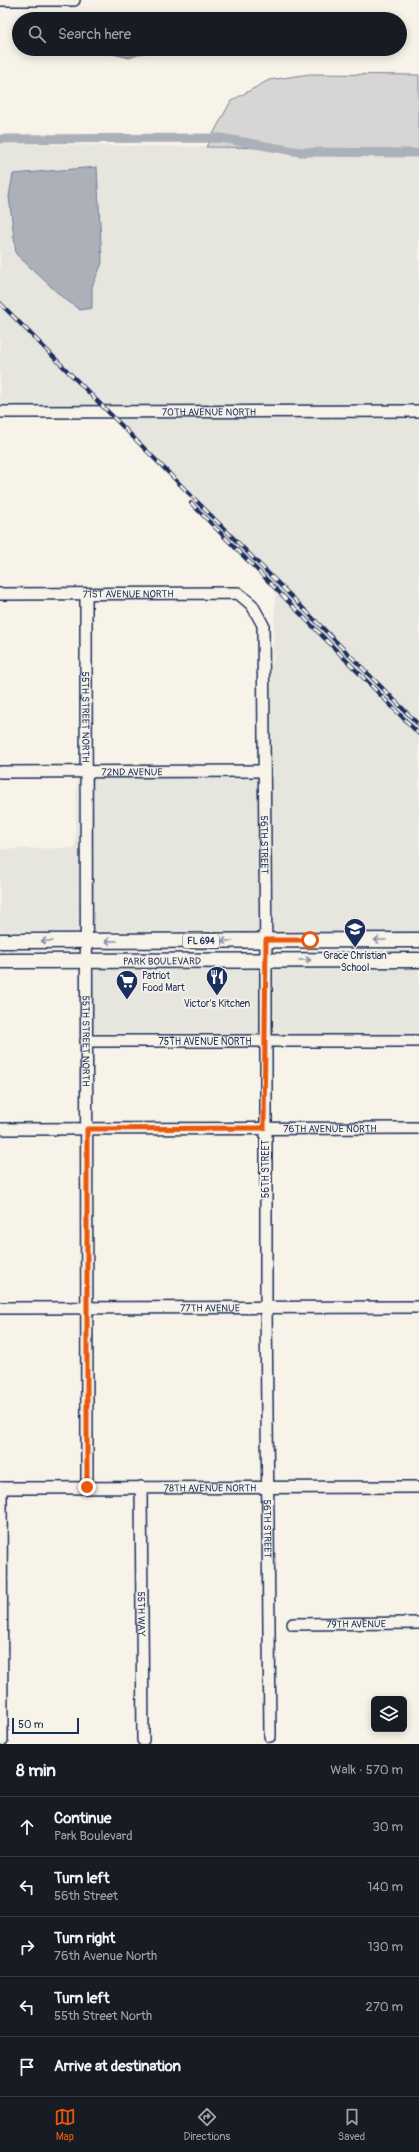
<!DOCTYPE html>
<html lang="en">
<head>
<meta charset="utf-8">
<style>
	:root { --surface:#171b24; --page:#242831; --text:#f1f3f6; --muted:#9ea1a6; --line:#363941; --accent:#ea580c }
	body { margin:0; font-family:Pangolin,sans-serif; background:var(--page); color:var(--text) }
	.controls { position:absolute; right:12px; bottom:12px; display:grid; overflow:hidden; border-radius:6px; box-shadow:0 2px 10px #0003 }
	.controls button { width:36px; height:36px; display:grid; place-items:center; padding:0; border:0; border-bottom:1px solid var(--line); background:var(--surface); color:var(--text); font:20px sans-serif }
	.scale { position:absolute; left:12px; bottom:10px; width:67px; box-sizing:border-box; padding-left:4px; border:2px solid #1b2f5e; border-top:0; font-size:11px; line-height:14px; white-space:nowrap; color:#1b2f5e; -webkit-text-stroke:3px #f7f3e8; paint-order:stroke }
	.stop { position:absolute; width:12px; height:12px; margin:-9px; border:3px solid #ea580c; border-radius:50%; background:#fff }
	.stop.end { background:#ea580c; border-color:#fff; box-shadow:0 1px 4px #0008 }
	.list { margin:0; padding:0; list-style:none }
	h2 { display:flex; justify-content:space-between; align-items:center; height:52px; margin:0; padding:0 16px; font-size:17px }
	h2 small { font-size:13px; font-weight:400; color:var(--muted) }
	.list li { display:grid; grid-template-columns:26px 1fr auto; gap:12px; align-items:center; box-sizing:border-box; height:60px; padding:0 16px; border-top:1px solid var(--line) }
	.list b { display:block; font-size:15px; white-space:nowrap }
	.list p { margin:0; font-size:13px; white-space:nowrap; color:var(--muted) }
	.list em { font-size:13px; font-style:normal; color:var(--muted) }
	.icon { flex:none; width:22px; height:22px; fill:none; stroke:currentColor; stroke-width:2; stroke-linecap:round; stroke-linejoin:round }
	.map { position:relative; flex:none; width:419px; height:1744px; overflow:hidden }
	.search { position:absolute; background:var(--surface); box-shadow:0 2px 10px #0003; left:12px; right:12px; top:12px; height:44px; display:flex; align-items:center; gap:10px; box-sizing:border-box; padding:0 14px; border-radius:22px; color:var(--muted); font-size:15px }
	.sheet { height:352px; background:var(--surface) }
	nav { display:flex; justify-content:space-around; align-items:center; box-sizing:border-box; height:56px; border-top:1px solid var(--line); background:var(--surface); font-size:11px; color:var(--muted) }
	nav a { display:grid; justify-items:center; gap:2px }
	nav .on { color:var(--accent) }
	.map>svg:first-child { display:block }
	.built { fill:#e6e5de; fill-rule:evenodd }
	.green { fill:#d7d6d4; stroke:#798299 }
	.water { fill:#acb0b9; stroke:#727c95 }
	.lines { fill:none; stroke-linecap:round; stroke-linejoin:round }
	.canal { stroke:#acb0b9; stroke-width:9 }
	.minor-casing { stroke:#1b2f5e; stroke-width:14 }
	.major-casing { stroke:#1b2f5e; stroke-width:17 }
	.minor { stroke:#f7f3e8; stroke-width:11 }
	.major { stroke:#f7f3e8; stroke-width:14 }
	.rail-casing { stroke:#1b2f5e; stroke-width:4 }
	.rail { stroke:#f7f3e8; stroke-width:2.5; stroke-dasharray:8; stroke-linecap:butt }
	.oneway { stroke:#8991a3 }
	.route { stroke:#ea580c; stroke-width:5 }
	.labels { text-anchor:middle; stroke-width:3.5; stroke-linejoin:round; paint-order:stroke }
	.shield { fill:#f7f3e8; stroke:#5d6a87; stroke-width:1 }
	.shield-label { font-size:9px; font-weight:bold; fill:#1b2f5e }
	.street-label { font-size:10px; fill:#1b2f5e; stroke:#f7f3e8 }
	.poi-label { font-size:10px; fill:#1b2f5e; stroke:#f7f3e8 }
</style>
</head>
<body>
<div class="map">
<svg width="419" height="1744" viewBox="0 0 419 1744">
	<rect width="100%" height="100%" fill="#f7f3e8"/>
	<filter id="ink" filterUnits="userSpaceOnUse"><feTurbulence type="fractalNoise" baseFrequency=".025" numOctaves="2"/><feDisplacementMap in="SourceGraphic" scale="8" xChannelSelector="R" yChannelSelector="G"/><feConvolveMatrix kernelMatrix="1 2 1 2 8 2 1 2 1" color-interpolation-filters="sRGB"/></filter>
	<g filter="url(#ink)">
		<g class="built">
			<path d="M0 144 419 150V405L0 407ZM9 196 102 263 92 287 12 215Z"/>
			<path d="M110 416H419V932H271L269 730 276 586Z"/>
			<path d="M260 776 261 932 91 931V777Z"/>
			<path d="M77 777H82V932L0 931V849L75 848Z"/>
			<path d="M419 965V1035L270 1034 271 966Z"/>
			<path d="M262 966 260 1034 91 1033V967Z"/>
		</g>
		<path class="green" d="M310 74 419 75V150L206 147 231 101 269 80Z"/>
		<g class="water">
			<path d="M94 49H155L129 58Z"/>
			<path d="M97 167 102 263 92 287V308L80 310 61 296 16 254 9 196 13 174Z"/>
		</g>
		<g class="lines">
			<path class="canal" d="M0 139 221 138 300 152 419 153"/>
			<g class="minor-casing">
				<g id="minor">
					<path d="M0 0H74"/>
					<path id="s1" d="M0 412 419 411"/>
					<path id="s2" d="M0 594 238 593 252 605 263 625 266 960V1307L270 1736"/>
					<path id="s3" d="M86 594 87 1487"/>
					<path id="s4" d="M0 772 264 771"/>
					<path id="s5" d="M86 1041H419"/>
					<path id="s6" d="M0 1129 419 1128"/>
					<path id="s7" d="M0 1308 419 1307"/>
					<path id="s8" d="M141 1487 143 1740"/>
					<path id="s9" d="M0 1488 419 1487"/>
					<path d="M1 1488 2 1740"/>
					<path id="s10" d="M293 1624 419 1623"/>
				</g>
			</g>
			<g class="major-casing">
				<g id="major">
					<path d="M0 941 419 940"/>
					<path id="s11" d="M0 961 419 960"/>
				</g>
			</g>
			<use href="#minor" class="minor"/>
			<use href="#major" class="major"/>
			<g class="rail-casing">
				<g id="rail">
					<path d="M0 303 419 725"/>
					<path d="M191 503 419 734"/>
				</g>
			</g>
			<use href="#rail" class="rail"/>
		</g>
		<defs><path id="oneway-shaft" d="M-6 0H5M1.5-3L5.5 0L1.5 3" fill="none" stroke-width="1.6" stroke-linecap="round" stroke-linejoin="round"/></defs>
		<g class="oneway">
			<use href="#oneway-shaft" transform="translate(380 940) rotate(180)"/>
			<use href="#oneway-shaft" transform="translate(47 941) rotate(180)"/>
			<use href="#oneway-shaft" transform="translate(111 941) rotate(180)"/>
			<use href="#oneway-shaft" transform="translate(227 941) rotate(180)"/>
			<use href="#oneway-shaft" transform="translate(305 960)"/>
		</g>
	</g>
	<g class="lines" filter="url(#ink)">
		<path class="route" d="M87 1487V1129L264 1128 266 940H310"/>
	</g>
	<defs>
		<g id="school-pin" transform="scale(1.15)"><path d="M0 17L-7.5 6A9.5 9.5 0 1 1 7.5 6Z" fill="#1b2f5e" stroke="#f7f3e8"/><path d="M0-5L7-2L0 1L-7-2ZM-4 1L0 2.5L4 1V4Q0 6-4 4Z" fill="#fff"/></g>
		<g id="restaurant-pin" transform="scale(1.15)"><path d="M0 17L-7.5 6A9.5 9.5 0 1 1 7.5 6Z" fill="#1b2f5e" stroke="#f7f3e8"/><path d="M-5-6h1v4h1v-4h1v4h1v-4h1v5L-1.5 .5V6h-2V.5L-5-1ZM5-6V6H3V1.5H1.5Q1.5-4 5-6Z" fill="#fff"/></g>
		<g id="supermarket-pin" transform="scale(1.15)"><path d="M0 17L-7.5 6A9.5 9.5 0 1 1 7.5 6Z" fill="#1b2f5e" stroke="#f7f3e8"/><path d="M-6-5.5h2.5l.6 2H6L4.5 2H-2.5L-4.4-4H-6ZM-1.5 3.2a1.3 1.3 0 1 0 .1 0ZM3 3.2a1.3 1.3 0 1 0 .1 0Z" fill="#fff"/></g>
	</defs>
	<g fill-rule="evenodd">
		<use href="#school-pin" x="355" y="929"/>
		<use href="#restaurant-pin" x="217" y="977"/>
		<use href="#supermarket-pin" x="127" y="981"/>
	</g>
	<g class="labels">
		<rect class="shield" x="183" y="934" width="36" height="14" rx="3"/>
		<g class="shield-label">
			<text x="201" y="944">FL 694</text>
		</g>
		<g class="street-label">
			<text dy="4" stroke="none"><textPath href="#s1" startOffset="209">70TH AVENUE NORTH</textPath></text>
			<text dy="4" stroke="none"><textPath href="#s2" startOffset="128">71ST AVENUE NORTH</textPath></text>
			<text dy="4" stroke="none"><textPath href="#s3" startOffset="123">55TH STREET NORTH</textPath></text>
			<text dy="4" stroke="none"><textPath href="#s4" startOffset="132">72ND AVENUE</textPath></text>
			<text dy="4" stroke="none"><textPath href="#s2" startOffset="499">56TH STREET</textPath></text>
			<text dy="4" stroke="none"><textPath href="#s11" startOffset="162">PARK BOULEVARD</textPath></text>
			<text dy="4" stroke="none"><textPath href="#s3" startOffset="447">55TH STREET NORTH</textPath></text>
			<text dy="4" stroke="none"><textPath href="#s5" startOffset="119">75TH AVENUE NORTH</textPath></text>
			<text dy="4" stroke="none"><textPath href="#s6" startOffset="330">76TH AVENUE NORTH</textPath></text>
			<text transform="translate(265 1169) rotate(-90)" y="4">56TH STREET</text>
			<text dy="4" stroke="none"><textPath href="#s7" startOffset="210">77TH AVENUE</textPath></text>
			<text dy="4" stroke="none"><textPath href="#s9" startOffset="210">78TH AVENUE NORTH</textPath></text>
			<text dy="4" stroke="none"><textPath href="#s2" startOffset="1183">56TH STREET</textPath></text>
			<text dy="4" stroke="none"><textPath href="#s8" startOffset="127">55TH WAY</textPath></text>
			<text dy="4" stroke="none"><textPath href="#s10" startOffset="63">79TH AVENUE</textPath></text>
		</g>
		<g class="poi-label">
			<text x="355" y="959">Grace Christian<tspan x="355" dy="12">School</tspan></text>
			<text x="142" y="979" text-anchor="start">Patriot<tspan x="142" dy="12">Food Mart</tspan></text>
			<text x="217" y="1007">Victor's Kitchen</text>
		</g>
	</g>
</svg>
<div class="controls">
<button><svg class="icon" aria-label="layers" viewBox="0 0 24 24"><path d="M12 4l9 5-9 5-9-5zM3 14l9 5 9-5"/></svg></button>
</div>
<div class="scale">50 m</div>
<div class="stop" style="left:310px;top:940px"></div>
<div class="stop end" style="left:87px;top:1487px"></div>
<div class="search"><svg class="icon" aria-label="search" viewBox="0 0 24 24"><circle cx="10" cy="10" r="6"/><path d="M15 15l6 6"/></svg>Search here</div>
</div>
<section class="sheet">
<h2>8 min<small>Walk · 570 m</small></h2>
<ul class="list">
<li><svg class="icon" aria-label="ahead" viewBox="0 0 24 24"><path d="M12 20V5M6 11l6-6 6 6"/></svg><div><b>Continue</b><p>Park Boulevard</p></div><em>30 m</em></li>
<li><svg class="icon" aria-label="left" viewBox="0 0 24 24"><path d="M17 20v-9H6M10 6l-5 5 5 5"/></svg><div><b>Turn left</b><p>56th Street</p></div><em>140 m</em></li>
<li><svg class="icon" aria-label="right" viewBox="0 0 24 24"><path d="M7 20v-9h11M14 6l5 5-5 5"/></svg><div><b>Turn right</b><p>76th Avenue North</p></div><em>130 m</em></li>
<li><svg class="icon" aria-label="left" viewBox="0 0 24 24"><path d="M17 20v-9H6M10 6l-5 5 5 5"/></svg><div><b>Turn left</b><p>55th Street North</p></div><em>270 m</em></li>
<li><svg class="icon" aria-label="arrive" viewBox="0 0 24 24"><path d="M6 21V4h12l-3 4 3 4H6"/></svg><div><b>Arrive at destination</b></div></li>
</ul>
</section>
<nav>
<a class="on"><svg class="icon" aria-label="map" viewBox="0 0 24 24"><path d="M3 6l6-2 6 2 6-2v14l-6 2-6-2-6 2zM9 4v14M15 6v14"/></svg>Map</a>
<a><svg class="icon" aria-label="directions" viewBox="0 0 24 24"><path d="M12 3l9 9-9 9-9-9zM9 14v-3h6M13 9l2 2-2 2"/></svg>Directions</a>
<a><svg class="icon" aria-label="saved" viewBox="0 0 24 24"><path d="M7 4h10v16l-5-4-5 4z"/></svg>Saved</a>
</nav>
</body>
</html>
